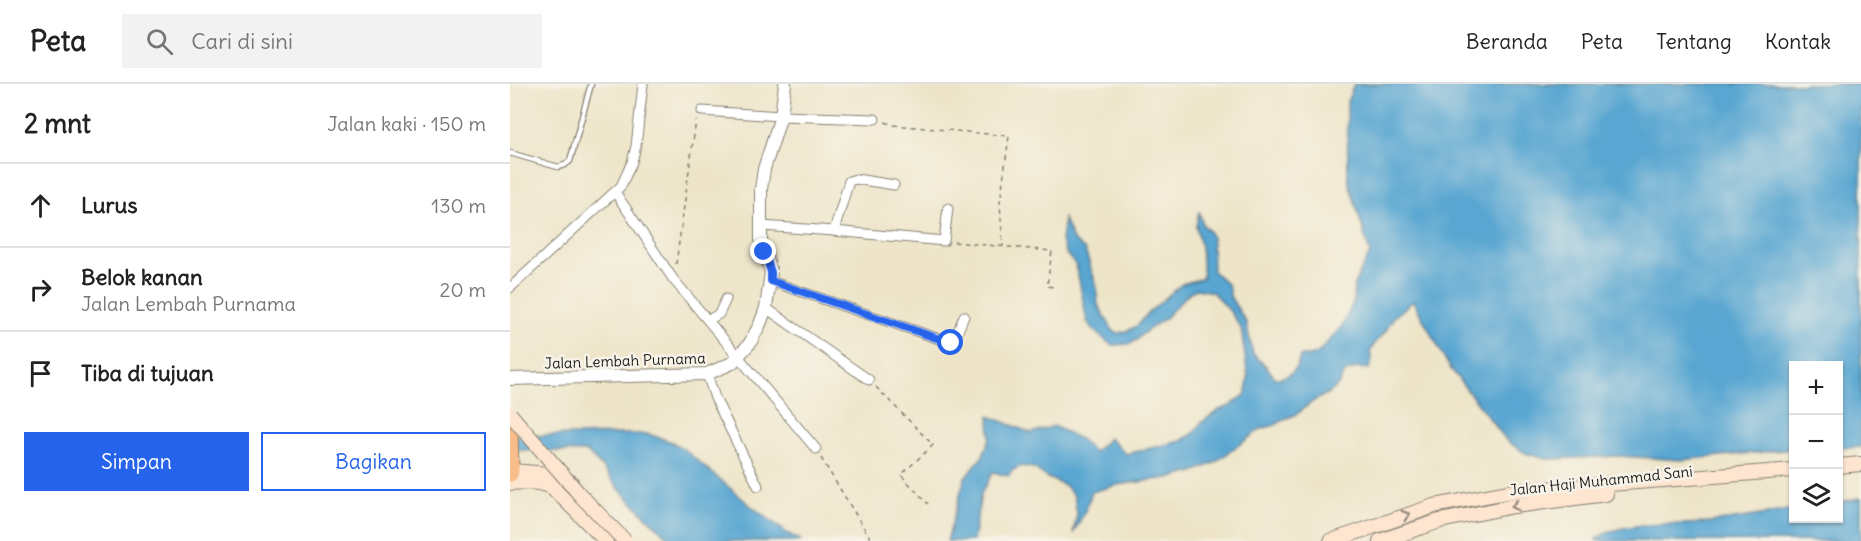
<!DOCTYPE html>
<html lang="id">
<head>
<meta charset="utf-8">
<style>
	:root { --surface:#fff; --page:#f2f2f2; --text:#222; --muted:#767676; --line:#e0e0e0; --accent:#2563eb }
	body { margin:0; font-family:Delius,sans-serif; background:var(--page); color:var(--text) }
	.controls { position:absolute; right:18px; bottom:18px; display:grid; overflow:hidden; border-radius:0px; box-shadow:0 2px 4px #0004 }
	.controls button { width:54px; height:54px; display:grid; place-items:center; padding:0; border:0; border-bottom:2px solid var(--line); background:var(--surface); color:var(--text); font:30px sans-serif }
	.stop { position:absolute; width:18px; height:18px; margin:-14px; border:4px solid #2563eb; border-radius:50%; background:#fff }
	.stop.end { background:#2563eb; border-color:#fff; box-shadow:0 2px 6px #0008 }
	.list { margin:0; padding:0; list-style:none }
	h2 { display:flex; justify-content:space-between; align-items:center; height:78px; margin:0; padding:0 24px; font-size:26px }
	h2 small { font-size:20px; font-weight:400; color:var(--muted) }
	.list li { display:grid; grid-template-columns:39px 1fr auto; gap:18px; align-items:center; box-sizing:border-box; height:84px; padding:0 24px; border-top:2px solid var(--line) }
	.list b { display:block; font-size:22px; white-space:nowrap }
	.list p { margin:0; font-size:20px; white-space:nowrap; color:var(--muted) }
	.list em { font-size:20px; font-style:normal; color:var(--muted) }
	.actions { display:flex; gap:12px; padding:18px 24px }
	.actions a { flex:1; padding:14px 0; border:2px solid var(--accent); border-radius:0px; text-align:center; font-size:21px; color:var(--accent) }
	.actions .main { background:var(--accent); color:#fff }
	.icon { flex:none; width:33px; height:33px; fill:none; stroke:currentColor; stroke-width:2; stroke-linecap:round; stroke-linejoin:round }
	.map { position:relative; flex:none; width:1351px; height:457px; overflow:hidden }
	header { display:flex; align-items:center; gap:36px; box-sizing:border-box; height:84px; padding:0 30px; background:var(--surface); border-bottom:2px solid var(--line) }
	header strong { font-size:28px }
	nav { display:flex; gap:33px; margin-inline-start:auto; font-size:21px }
	.search { width:420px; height:54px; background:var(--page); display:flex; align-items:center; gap:15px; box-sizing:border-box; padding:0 21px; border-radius:0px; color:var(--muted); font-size:22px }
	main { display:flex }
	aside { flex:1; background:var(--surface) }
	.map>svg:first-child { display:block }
	.water { fill:#58a6d1; stroke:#3a6176; stroke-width:1.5 }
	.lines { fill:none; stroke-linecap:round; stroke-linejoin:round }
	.service-casing { stroke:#858072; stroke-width:7 }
	.minor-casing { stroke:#858072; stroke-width:11 }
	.tertiary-casing { stroke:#858072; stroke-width:14 }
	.secondary-casing { stroke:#858072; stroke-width:16 }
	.trunk-casing { stroke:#858072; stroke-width:17 }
	.path { stroke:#858072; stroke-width:1.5; stroke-dasharray:4.5 4.5; stroke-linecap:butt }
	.service { stroke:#fff; stroke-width:4.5 }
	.minor { stroke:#fff; stroke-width:9 }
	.tertiary { stroke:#fff; stroke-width:12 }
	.secondary { stroke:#fde5d0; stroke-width:14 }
	.trunk { stroke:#f9bd89; stroke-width:15 }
	.secondary-bridge-casing { stroke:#858072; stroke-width:16; stroke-linecap:butt }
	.secondary-bridge { stroke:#fde5d0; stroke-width:14 }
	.oneway { stroke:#988b7f }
	.route { stroke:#2563eb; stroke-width:8 }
	.labels { text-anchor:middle; stroke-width:5; stroke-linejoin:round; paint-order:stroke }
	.street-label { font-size:15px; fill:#1c1c1c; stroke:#f7f3e8 }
</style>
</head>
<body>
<header>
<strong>Peta</strong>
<div class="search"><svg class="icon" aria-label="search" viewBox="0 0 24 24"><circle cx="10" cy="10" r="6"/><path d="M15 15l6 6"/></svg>Cari di sini</div>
<nav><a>Beranda</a><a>Peta</a><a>Tentang</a><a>Kontak</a></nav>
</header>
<main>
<aside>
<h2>2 mnt<small>Jalan kaki · 150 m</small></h2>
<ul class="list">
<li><svg class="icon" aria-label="ahead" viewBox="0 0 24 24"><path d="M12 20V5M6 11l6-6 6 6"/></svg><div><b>Lurus</b></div><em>130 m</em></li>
<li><svg class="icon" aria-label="right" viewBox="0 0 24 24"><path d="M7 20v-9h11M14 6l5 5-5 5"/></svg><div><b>Belok kanan</b><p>Jalan Lembah Purnama</p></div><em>20 m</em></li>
<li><svg class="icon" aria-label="arrive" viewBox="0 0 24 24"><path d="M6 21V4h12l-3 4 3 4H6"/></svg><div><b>Tiba di tujuan</b></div></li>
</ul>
<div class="actions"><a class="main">Simpan</a><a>Bagikan</a></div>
</aside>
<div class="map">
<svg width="1351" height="457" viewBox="0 0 1351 457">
	<rect width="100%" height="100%" fill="#f7f3e8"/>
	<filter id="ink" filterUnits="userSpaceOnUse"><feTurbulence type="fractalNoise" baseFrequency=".0167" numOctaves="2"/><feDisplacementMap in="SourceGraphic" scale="12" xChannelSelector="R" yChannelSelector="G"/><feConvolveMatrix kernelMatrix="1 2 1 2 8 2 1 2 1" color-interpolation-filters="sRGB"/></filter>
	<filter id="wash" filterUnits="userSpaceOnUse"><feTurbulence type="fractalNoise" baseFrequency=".008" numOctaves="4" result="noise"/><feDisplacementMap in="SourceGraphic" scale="24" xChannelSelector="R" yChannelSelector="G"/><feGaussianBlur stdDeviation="1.35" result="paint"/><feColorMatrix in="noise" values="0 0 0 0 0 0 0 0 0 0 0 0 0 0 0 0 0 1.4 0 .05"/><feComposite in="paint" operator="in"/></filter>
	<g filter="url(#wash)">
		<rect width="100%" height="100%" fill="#eee5c9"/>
		<g class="water">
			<path d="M844 0H1351V363L1329 364 1328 282H1284L1283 365 1171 376 1109 372 1039 375 1015 369 997 357 940 284 903 217 884 233 875 248 864 261 860 269 862 276 859 285 847 284 834 289 829 300 822 307 802 318 787 330 775 335 765 341 751 345 704 379 683 388 664 393 607 401 582 408 575 427 563 450 567 430 564 412 556 402 538 394 524 384 511 382 503 386 498 392 483 388 471 410 463 457H437L455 393 472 373 480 354 479 332 521 349 544 342 570 355 584 368 599 354 616 370 671 357 684 349 691 339 709 326 718 323 736 310 738 293 731 244 719 226 702 208 687 205 680 208 654 235 631 251 627 256 620 260 602 261 595 256 583 246 577 237 566 181 557 171 551 157 554 135 563 156 575 166 586 200 588 221 602 245 606 249 615 248 627 242 638 229 661 209 672 200 693 194 691 163 686 142 689 127 693 141 700 148 702 154 703 187 718 201 721 214 736 238 743 270 756 282 765 294C780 294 787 286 790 272H799L808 269 832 242 843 219 844 200 860 169 838 95 837 18Z"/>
			<path d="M119 350H138L162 358 175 366 241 422 277 449 292 457H161L110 406 92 383 77 368 0 366V352Z"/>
			<path d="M1351 414V457H1086L1087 454C1118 436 1157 442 1191 439 1222 436 1253 431 1283 425L1284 434H1328L1329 418Z"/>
		</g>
	</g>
	<g filter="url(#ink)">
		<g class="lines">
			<g class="service-casing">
				<path id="service" d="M0 69 48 83 55 81 60 77 81 0"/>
			</g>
			<g class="minor-casing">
				<g id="minor">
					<path d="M192 27 271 32 365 35"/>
					<path d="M105 108 163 195 306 365"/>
					<path d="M252 142 324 147 434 157 438 124"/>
					<path d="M324 147 339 97 346 95 384 101"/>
					<path d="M260 197 441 259 444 257 454 232"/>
					<path d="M0 204 111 102 122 78 126 62 133 0"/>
					<path d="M256 224 359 296"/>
					<path d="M198 236 209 230 216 215"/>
					<path d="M197 290 205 314 248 402"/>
				</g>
			</g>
			<g class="tertiary-casing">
				<path id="tertiary" d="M0 295 197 290 222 279 240 259 250 240 256 224 261 188 251 156V105L254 85 271 32 275 0"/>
			</g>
			<g class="secondary-casing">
				<g id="secondary">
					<path d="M1328 382 1351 380"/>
					<path d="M1 387 39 390 61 398"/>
					<path d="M0 399C14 398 28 397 42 403L96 457"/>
					<path d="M821 457 924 422 997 408 1284 386"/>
					<path d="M870 457 930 437 1004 422 1096 410"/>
				</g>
			</g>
			<g class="trunk-casing">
				<path id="trunk" d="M0 341 1 387 0 390"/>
			</g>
			<g class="path">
				<path d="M375 38 384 41 499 52 490 119 493 162"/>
				<path d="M444 158 542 167 537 202 544 203"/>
				<path d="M166 180 186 36"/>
				<path d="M366 303 423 361 391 391 418 420"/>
				<path d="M311 374 362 457"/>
			</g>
			<use href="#service" class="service"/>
			<use href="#minor" class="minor"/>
			<use href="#tertiary" class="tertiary"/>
			<use href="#secondary" class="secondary"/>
			<use href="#trunk" class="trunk"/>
			<g class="secondary-bridge-casing">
				<path id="secondary-bridge" d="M0 330 71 412 115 457"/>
			</g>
			<use href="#secondary-bridge" class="secondary-bridge"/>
		</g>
		<defs><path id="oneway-chevron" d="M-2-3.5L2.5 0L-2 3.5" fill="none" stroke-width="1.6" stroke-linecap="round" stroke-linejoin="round" transform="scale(1.5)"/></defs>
		<g class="oneway">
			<use href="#oneway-chevron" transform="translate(1005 422) rotate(171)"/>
			<use href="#oneway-chevron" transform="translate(896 431) rotate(-17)"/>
		</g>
	</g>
	<g class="lines" filter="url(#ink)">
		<path class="route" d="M254 168 261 188V197L441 259"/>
	</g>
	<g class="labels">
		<g class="street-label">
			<text transform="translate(115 277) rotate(-2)" y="5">Jalan Lembah Purnama</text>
			<text transform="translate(1091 397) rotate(-6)" y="5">Jalan Haji Muhammad Sani</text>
		</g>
	</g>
</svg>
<div class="controls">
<button>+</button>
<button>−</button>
<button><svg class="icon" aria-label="layers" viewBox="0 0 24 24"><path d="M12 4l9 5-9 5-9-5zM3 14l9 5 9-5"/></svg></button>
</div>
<div class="stop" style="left:441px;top:259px"></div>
<div class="stop end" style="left:254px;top:168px"></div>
</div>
</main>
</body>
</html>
